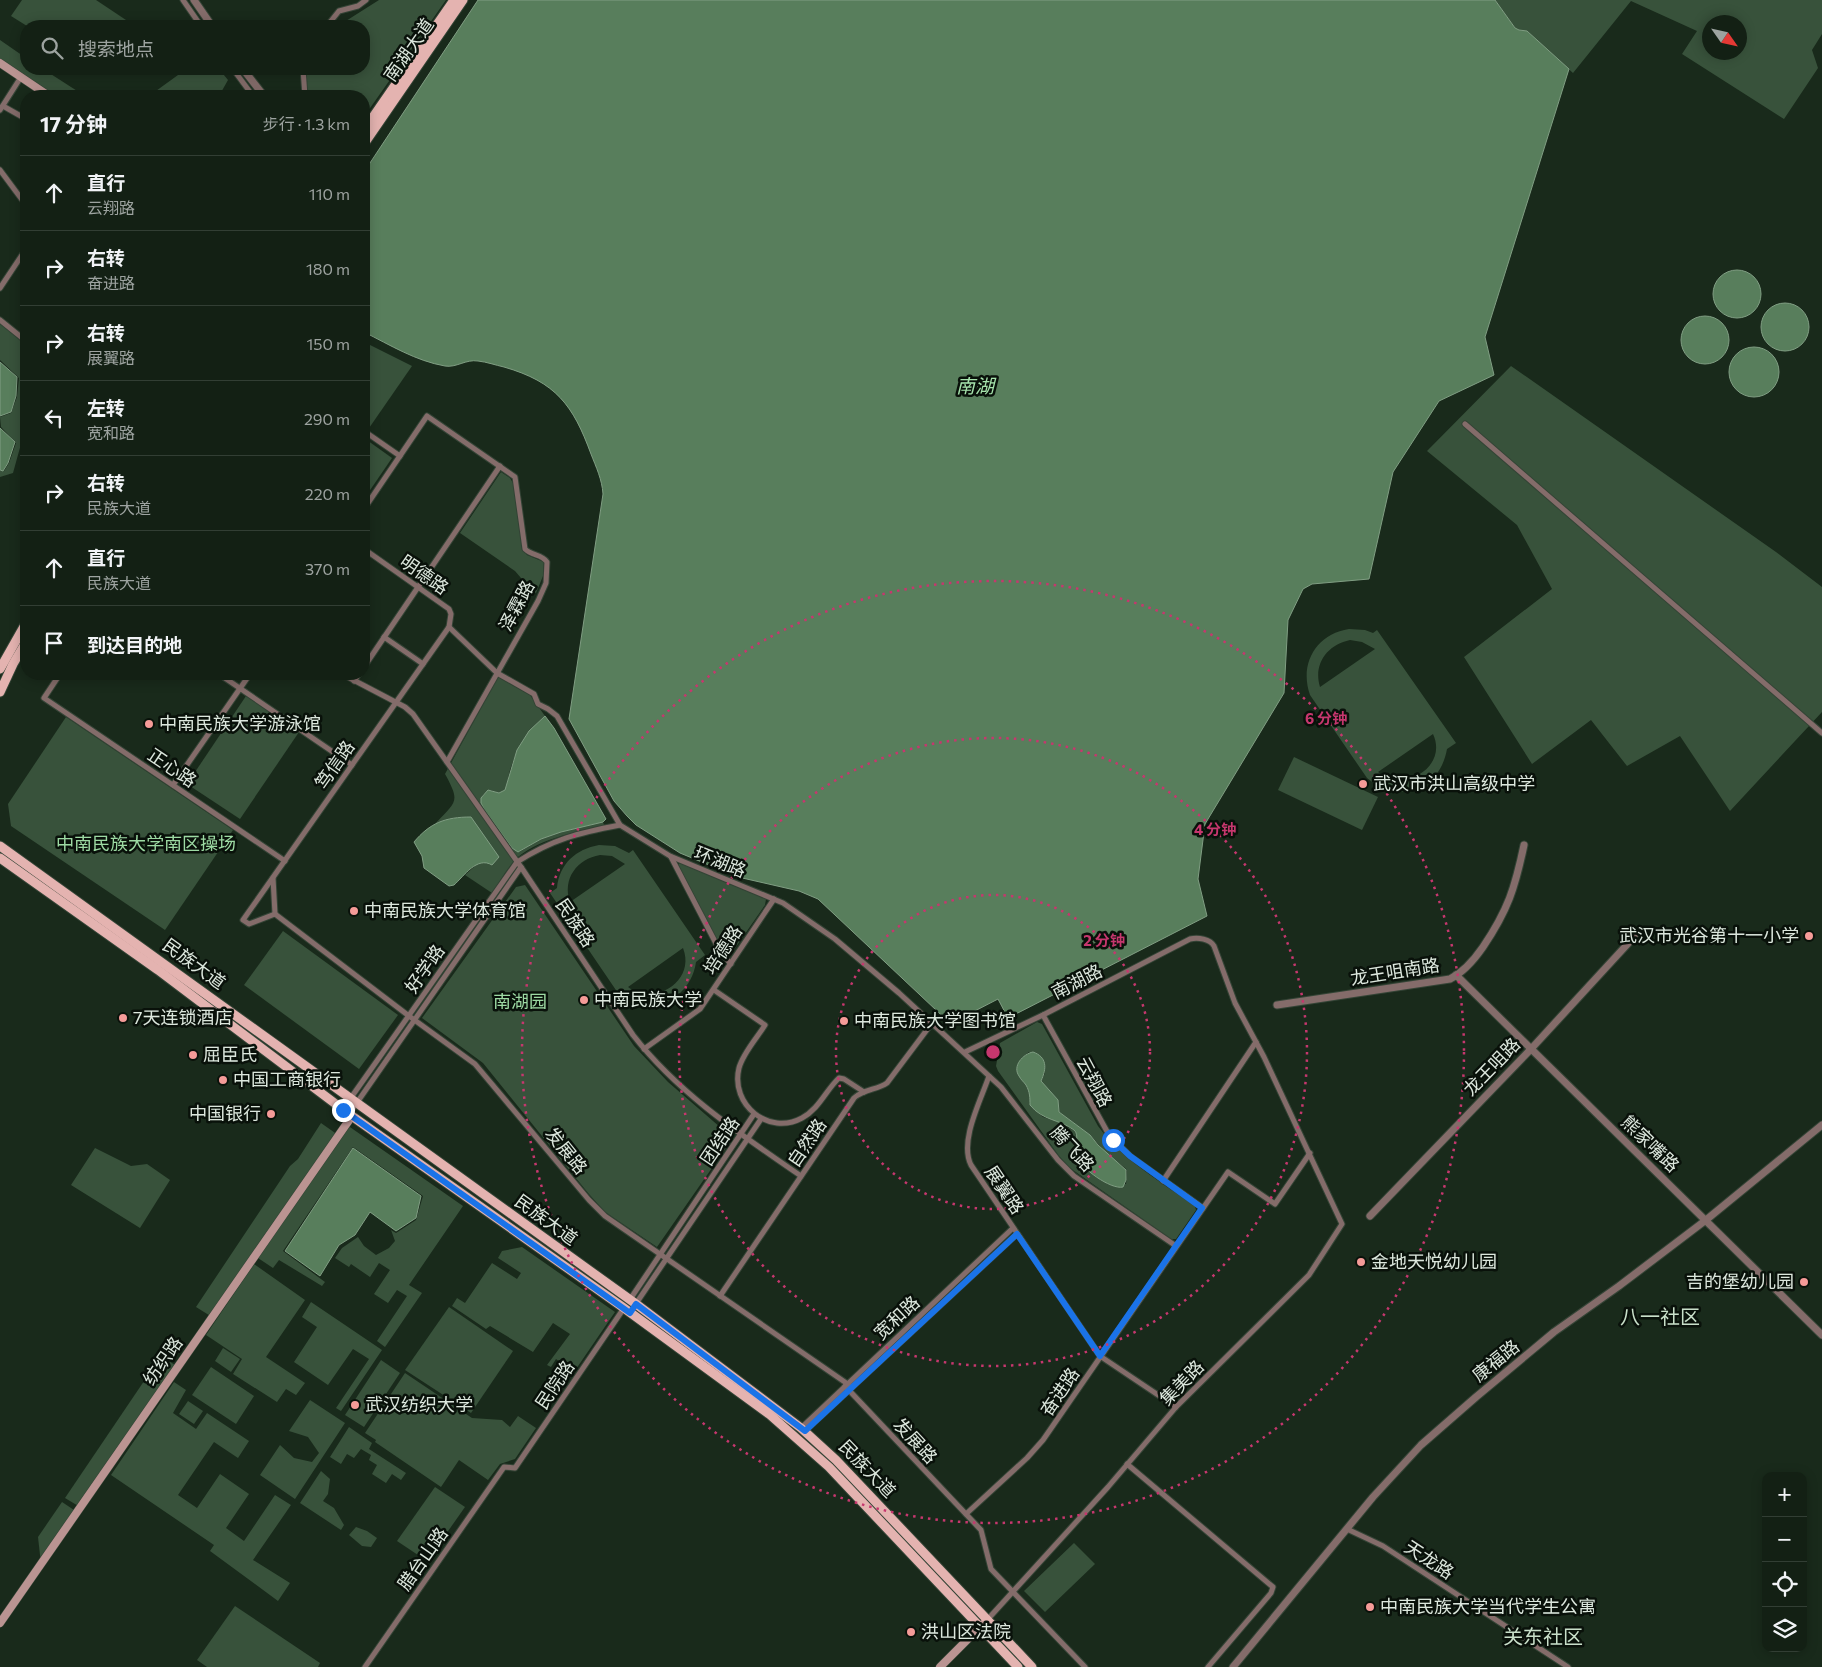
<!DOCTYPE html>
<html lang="zh">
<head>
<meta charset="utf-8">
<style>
	:root { --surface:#132014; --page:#1c281d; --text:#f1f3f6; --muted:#9da3a0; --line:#323e34 }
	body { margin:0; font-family:Commissioner,"Noto Sans SC",sans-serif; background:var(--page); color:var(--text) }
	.controls { position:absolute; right:15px; bottom:15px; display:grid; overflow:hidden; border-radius:10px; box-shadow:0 2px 12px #0003 }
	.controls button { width:45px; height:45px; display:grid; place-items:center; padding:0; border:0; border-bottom:1px solid var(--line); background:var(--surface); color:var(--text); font:25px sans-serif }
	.compass { position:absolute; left:1702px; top:15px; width:45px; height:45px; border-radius:50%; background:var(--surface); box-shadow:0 2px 12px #0003; rotate:124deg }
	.stop { position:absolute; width:15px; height:15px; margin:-11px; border:4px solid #1a73e8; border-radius:50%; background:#fff }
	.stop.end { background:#1a73e8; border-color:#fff; box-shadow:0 1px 5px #0008 }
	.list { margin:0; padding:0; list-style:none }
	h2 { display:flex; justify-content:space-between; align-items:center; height:65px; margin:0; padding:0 20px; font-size:21px }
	h2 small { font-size:16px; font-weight:400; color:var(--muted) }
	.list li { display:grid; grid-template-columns:32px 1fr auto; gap:15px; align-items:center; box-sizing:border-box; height:75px; padding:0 20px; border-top:1px solid var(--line) }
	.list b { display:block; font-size:19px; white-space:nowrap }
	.list p { margin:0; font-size:16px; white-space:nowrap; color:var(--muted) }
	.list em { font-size:16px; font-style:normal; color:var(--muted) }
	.icon { flex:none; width:28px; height:28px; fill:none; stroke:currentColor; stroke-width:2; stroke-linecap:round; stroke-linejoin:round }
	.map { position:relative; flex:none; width:1822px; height:1667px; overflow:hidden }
	.search { position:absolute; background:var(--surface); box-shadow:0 2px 12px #0003; left:20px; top:20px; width:350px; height:55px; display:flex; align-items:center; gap:12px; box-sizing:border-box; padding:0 18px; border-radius:20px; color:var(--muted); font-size:19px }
	.panel { position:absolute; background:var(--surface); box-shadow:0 2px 12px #0003; left:20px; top:90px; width:350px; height:590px; border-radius:20px }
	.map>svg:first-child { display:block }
	.green { fill:#38523b; fill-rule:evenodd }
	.water { fill:#587e5c; stroke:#809e83 }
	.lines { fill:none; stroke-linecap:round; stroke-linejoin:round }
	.minor-casing { stroke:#344436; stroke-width:7 }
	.tertiary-casing { stroke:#344436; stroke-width:9 }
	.secondary-casing { stroke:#344436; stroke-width:9 }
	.primary-casing { stroke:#344436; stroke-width:11 }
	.minor { stroke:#846c6a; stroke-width:5 }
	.tertiary { stroke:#846c6a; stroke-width:7 }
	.secondary { stroke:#ba9492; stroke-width:8 }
	.primary { stroke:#e4b3b0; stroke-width:9 }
	.route { stroke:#1a73e8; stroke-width:6 }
	.ring { fill:none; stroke:#c6376e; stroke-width:2.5; stroke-dasharray:2.5 5 }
	.poi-dot { fill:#f59b98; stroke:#09110a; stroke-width:2 }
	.labels { text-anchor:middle; stroke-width:5; stroke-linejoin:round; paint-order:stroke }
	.street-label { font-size:18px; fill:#dce7dd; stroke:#09110a }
	.poi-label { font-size:18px; fill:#dce7dd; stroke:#09110a; text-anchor:start }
	.park-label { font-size:18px; fill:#9ddaa3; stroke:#09110a }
	.water-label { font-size:19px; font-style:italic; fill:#a6e3ac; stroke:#09110a }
	.quarter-label { font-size:20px; fill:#c8dfc9; stroke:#09110a }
	.centre { fill:#c6376e; stroke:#09110a; stroke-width:2.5 }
	.ring-label { font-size:15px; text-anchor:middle; font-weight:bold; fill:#c6376e; stroke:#09110a; stroke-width:5; stroke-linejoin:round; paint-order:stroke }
</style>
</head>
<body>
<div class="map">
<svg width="1822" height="1667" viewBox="0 0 1822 1667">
	<rect width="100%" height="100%" fill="#192a1b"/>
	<g class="green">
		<path d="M22 0H96L132 24 131 26H27L11 16Z"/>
		<path d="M379 0H446L368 111H364V96H331L305 92 307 69H364V26H338Z"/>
		<path d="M1495 0H1822V34L1812 50 1818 68 1784 119 1682 54 1697 31 1631 1 1573 73 1527 31 1519 30 1515 28ZM1710 22H1740V52H1710Z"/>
		<path d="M0 40 26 58V69H43L85 96H54L0 60Z"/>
		<path d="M182 69H219L228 80 219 96H149L178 75Z"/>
		<path d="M0 322 26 346V417L21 420V444L13 473 0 477V471H4L9 463 16 443 1 427 0 417 11 413 17 397 19 378 0 360Z"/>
		<path d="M364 342 412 366 367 431 364 429Z"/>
		<path d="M1511 366 1776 552 1822 587V712L1730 811 1680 736 1627 766 1591 720 1532 764 1464 657 1552 589 1517 525 1427 451Z"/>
		<path d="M364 438 392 458 364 499Z"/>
		<path d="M501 472 510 478 513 483 522 548 527 555 544 562 543 576 536 593 533 592 515 571 460 533Z"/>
		<path d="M1349 629 1365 630 1373 633 1377 630 1456 743 1447 749C1440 790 1399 805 1367 778L1310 695C1299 664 1316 634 1349 629ZM1350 640 1362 642 1375 649 1320 687C1313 664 1327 645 1350 640ZM1433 734C1448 766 1406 793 1378 772Z"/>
		<path d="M498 677 530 695 545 716C527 731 517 748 510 770 508 777 508 784 505 790L499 793 490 790 483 795 481 800 482 806 512 848 519 852 541 839 561 832 598 823 603 822 604 825C575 833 535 839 514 861 506 870 499 883 492 893L465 875 477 864 487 862 471 817 455 818 435 824C456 801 461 803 445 774Z"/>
		<path d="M246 696 299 732 240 819 187 784Z"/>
		<path d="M66 717 233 830 165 930 11 826 8 804Z"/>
		<path d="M1294 757 1378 797 1362 830 1278 790Z"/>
		<path d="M599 845 615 846 629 853 633 850 705 955 696 962C691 998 655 1015 625 997L622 999 550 893 557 888C559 864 576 849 599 845ZM600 855 612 856 625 864 570 902C562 879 577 859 600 855ZM683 948C696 981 655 1007 628 987Z"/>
		<path d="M680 863 766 899 765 905 731 954 726 953 722 949 679 870 678 865Z"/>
		<path d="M525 885 634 1046 668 1082 728 1134 730 1142 657 1247 605 1212 588 1193 483 1063 422 1018 516 887Z"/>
		<path d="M283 931 398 1015 359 1069 244 985Z"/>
		<path d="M1037 1022 1042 1024 1098 1126C1123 1160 1161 1182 1195 1206L1196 1210 1176 1239H1171L1070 1168 1059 1156 998 1071 996 1066 1000 1043ZM1029 1052 1045 1073 1041 1081 1042 1083 1058 1100 1059 1112 1090 1135 1107 1154 1125 1168 1127 1171 1126 1184 1110 1185 1098 1178 1081 1163 1076 1154 1077 1134 1075 1131 1058 1122 1043 1117 1032 1107 1030 1093 1026 1085 1021 1079 1017 1067 1021 1059Z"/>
		<path d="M321 1123 338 1135 212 1317 196 1307 290 1166 298 1159Z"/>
		<path d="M347 1125 463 1206 409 1285 422 1293 385 1347 377 1341 407 1296 397 1290 388 1303 374 1294 390 1270 379 1263 370 1277 351 1264 349 1267 335 1258 342 1248 358 1237 364 1246 376 1255 389 1248 395 1241 391 1230 396 1233 416 1220 423 1196 353 1147 283 1251 325 1282 322 1286 279 1260 273 1268 258 1258Z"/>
		<path d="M95 1148 131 1166 147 1164 170 1180 140 1228 71 1185Z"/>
		<path d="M522 1247 615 1312 574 1372 556 1359 551 1367 547 1365 570 1334 553 1323 533 1352 490 1326 486 1329 452 1306 457 1298 465 1303 492 1263 517 1279 521 1273 498 1258 502 1251Z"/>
		<path d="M254 1264 305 1300 266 1357 305 1383 296 1395 286 1389 277 1402 233 1374 242 1359 206 1335Z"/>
		<path d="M311 1302 382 1350 341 1411 336 1408 369 1359 353 1349 328 1385 294 1362 317 1327 302 1317Z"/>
		<path d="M449 1307 513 1351 471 1413 405 1370Z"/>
		<path d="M223 1348 240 1359 231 1372 215 1361Z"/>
		<path d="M161 1356 178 1367 80 1507 65 1498Z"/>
		<path d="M381 1360 400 1373 364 1427 345 1415Z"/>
		<path d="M211 1367 254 1396 236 1424 192 1395Z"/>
		<path d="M405 1373 472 1418 502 1420 510 1427 518 1416 536 1428 515 1459 500 1464 488 1480 459 1460 441 1487 375 1442 376 1440 365 1433Z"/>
		<path d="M174 1382 186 1390 173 1413 196 1429 207 1413 249 1441 238 1458 214 1442 178 1495 197 1508 220 1474 249 1494 226 1528 244 1541 275 1495 291 1505 253 1560 290 1583 278 1601 210 1551 214 1545 111 1475Z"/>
		<path d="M310 1400 345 1423 295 1499 260 1475 280 1445 294 1458 312 1462 319 1453 308 1437 289 1431Z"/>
		<path d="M188 1401 203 1411 194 1424 179 1414Z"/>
		<path d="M349 1427 372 1443 369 1449 406 1473 401 1480 392 1474 386 1483 372 1474 377 1465 369 1460 371 1455 361 1449 354 1458 347 1454 341 1464 330 1457Z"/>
		<path d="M321 1471 330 1479 328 1494 323 1501 334 1508 344 1525 341 1530 300 1503Z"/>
		<path d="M435 1487 465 1507 427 1561 397 1541Z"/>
		<path d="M62 1502 77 1512 41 1564 38 1537Z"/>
		<path d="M356 1527 367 1531 377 1538 371 1547 362 1546 349 1535Z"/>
		<path d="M1074 1543 1095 1564 1045 1612 1024 1591Z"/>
		<path d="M235 1606 320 1663 318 1667H207L197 1660Z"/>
	</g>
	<g class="water">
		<path d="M478 0H1495L1515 28 1519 30 1527 31 1569 69 1485 337 1494 375 1439 401 1393 472 1369 579 1312 584 1303 589 1288 620 1284 693 1205 824 1198 879 1207 916 1008 1018 998 999 969 1014 970 1017 953 1026 818 899 799 891 738 877 680 853 636 825 627 816 614 801 569 719 603 494C602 479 596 467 591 454 573 405 556 382 504 367 495 365 487 362 478 361 466 359 456 368 445 366 416 361 390 345 364 332V172Z"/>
		<circle cx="1737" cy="294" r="24"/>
		<circle cx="1785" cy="327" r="24"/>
		<circle cx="1705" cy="340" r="24"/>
		<circle cx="1754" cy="372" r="25"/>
		<path d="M0 362 17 377 16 396 11 412 0 416Z"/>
		<path d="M0 428 15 442 8 463 3 471 0 470Z"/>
		<path d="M545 716 554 728 606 819 603 822 561 832 541 839 518 852 512 848 484 809 481 803V798L488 790 499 793 505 790 517 750 529 731Z"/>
		<path d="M471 817 499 857 492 865C477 856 464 876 454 885L449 886 424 868 422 856 414 842C430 823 445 817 471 817Z"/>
		<path d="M1033 1052C1047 1057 1047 1068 1041 1081L1058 1100 1059 1112 1090 1135 1098 1145 1126 1170V1180L1123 1187C1111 1190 1080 1168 1077 1156 1074 1149 1080 1134 1074 1130 1059 1119 1043 1121 1030 1105 1030 1098 1030 1092 1026 1085 1024 1082 1021 1080 1019 1076 1012 1066 1023 1054 1033 1052Z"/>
		<path d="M353 1148 421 1196 416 1218 396 1231 370 1212 355 1235 339 1245 320 1276 285 1251Z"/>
	</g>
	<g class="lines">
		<g class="minor-casing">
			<g id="minor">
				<path d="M183 0 201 26"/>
				<path d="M327 26 339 11 358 6 366 0"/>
				<path d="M233 69 253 96"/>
				<path d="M303 69 305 96"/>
				<path d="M3 106 26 119"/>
				<path d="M0 110 21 77"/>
				<path d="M0 170 26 205"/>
				<path d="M0 288 26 249"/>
				<path d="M0 320 26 341"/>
				<path d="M1465 424 1822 733"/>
				<path d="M364 431 400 456"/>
				<path d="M364 509 427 416 515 477 525 549C532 556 542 554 547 562L546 583 538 601 447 762"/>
				<path d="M449 627 497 673 534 694 538 704 548 709 557 716 620 825 670 856 783 903 835 939 899 993 1001 1087 1058 1160 1074 1176 1176 1246"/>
				<path d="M384 637 423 664"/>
				<path d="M364 667 500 466"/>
				<path d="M60 674 44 698 285 861"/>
				<path d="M219 674 352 765"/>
				<path d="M342 674 405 707 413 714 521 867 633 1035C679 1094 740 1134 801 1176"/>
				<path d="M354 681 359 674"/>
				<path d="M173 785 250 674"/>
				<path d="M671 857 721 953 731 964"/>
				<path d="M273 878 275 914"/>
				<path d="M275 914 409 1016 475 1064 589 1200 605 1216 852 1387"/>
				<path d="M275 914 249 924 243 920 449 627 451 614 449 609 364 549"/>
				<path d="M714 990 765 1025C757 1038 743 1053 739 1068 730 1105 769 1136 802 1118 819 1109 826 1090 839 1078L844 1079 864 1092"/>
				<path d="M1043 1015 1109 1135 1130 1156 1203 1208"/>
				<path d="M644 1049 700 1009 774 899"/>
				<path d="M965 1052 1043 1015 1190 939C1198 937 1210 939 1214 946L1235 1003 1264 1057 1342 1224 1309 1275 1176 1407 1108 1487 988 1619"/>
				<path d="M989 1076C981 1100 959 1141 971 1165L1100 1356 1176 1407"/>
				<path d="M343 1109 517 862C553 839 578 833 620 825"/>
				<path d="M349 1114 521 867"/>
				<path d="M1163 1181 1256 1042"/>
				<path d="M720 1296 854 1098C864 1089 877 1090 887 1083L932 1023"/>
				<path d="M629 1301 754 1114"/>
				<path d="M635 1305 761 1119"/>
				<path d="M845 1386 981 1530 991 1569 1085 1667"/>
				<path d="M801 1428 1013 1228"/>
				<path d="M805 1431 1017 1234"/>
				<path d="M1127 1464 1273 1587 1271 1593 1208 1667"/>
				<path d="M966 1514 1027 1458 1043 1440 1228 1172 1275 1204 1310 1153"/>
				<path d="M1347 1529 1383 1546 1568 1667"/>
				<path d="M365 1667 504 1467 515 1468 624 1308"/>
			</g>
		</g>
		<g class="tertiary-casing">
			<g id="tertiary">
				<path d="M194 0 212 26"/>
				<path d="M243 69 264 96"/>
				<path d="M1456 975 1822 1335"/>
				<path d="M1277 1005 1450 979C1464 972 1474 960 1483 947 1508 910 1515 888 1524 845"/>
				<path d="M1370 1216 1531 1049 1634 937"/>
				<path d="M1233 1667 1373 1497 1421 1445 1476 1397 1554 1332 1619 1286 1706 1220 1822 1125"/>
			</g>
		</g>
		<g class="secondary-casing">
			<g id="secondary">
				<path d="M0 63 49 96"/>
				<path d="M0 1623 352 1116"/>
				<path d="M940 1667 983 1624"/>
			</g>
		</g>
		<g class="primary-casing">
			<g id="primary">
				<path d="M364 130 454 0"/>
				<path d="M364 144 463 0"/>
				<path d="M0 669 26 623"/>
				<path d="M0 692 13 664 26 642"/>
				<path d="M0 846 636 1304 801 1428 836 1460 1032 1667"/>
				<path d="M0 858 158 970 349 1114 624 1308 769 1414 829 1467 1018 1667"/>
			</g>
		</g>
		<use href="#minor" class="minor"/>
		<use href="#tertiary" class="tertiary"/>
		<use href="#secondary" class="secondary"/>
		<use href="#primary" class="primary"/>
	</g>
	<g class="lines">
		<path class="route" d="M343 1110 630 1313 636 1304 805 1431 1017 1234 1100 1356 1202 1208 1130 1156 1113 1140"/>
	</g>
	<g class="ring">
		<circle cx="993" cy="1052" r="157"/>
		<circle cx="993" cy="1052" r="314"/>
		<circle cx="993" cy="1052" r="471"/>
	</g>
	<g class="poi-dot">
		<circle cx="149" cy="724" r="5"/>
		<circle cx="1363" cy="784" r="5"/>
		<circle cx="354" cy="911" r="5"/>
		<circle cx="1809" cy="936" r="5"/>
		<circle cx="584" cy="1000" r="5"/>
		<circle cx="123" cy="1018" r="5"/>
		<circle cx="844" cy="1021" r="5"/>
		<circle cx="193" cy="1055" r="5"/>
		<circle cx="223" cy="1080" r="5"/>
		<circle cx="271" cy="1114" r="5"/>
		<circle cx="1361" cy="1262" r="5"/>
		<circle cx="1804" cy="1282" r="5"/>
		<circle cx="355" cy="1405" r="5"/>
		<circle cx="1370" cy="1607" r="5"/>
		<circle cx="911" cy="1632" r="5"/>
	</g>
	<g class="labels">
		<g class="street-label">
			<text transform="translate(409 50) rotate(-55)" y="6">南湖大道</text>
			<text transform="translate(424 575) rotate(35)" y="6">明德路</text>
			<text transform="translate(517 606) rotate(-62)" y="6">泽霖路</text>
			<text transform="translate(335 765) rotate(-55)" y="6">笃信路</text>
			<text transform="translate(172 768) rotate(34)" y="6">正心路</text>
			<text transform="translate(720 862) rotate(22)" y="6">环湖路</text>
			<text transform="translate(575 923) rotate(56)" y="6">民族路</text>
			<text transform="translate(723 950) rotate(-57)" y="6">培德路</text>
			<text transform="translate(194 964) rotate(36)" y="6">民族大道</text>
			<text transform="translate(425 969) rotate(-55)" y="6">好学路</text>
			<text transform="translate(1395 972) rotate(-9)" y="6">龙王咀南路</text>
			<text transform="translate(1077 982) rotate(-27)" y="6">南湖路</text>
			<text transform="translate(1492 1067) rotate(-46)" y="6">龙王咀路</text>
			<text transform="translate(1094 1082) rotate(62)" y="6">云翔路</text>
			<text transform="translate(720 1141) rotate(-56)" y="6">团结路</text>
			<text transform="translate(807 1143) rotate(-56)" y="6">自然路</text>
			<text transform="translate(1650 1144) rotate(44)" y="6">熊家嘴路</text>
			<text transform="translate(1072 1149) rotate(47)" y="6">腾飞路</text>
			<text transform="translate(566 1151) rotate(51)" y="6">发展路</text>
			<text transform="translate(1004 1190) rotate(56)" y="6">展翼路</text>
			<text transform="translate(546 1220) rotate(36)" y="6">民族大道</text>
			<text transform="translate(897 1318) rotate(-43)" y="6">宽和路</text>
			<text transform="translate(163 1361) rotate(-55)" y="6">纺织路</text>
			<text transform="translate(1496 1361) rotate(-39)" y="6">康福路</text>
			<text transform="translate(1182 1383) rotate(-46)" y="6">集美路</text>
			<text transform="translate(555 1385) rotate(-56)" y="6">民院路</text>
			<text transform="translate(1060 1392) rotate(-56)" y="6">奋进路</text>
			<text transform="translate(915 1441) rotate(47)" y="6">发展路</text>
			<text transform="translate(867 1469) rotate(46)" y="6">民族大道</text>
			<text transform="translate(423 1559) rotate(-55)" y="6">腊台山路</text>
			<text transform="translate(1429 1560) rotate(33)" y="6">天龙路</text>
		</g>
		<g class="poi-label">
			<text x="159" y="730">中南民族大学游泳馆</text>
			<text x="1373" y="790">武汉市洪山高级中学</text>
			<text x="364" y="917">中南民族大学体育馆</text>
			<text x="1799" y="942" text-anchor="end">武汉市光谷第十一小学</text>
			<text x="594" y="1006">中南民族大学</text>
			<text x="133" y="1024">7天连锁酒店</text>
			<text x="854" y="1027">中南民族大学图书馆</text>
			<text x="203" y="1061">屈臣氏</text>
			<text x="233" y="1086">中国工商银行</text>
			<text x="261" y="1120" text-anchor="end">中国银行</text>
			<text x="1371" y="1268">金地天悦幼儿园</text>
			<text x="1794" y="1288" text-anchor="end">吉的堡幼儿园</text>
			<text x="365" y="1411">武汉纺织大学</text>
			<text x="1380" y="1613">中南民族大学当代学生公寓</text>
			<text x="921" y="1638">洪山区法院</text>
		</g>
		<g class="park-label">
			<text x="146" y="850">中南民族大学南区操场</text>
			<text x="520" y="1008">南湖园</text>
		</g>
		<g class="water-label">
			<text x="975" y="393">南湖</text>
		</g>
		<g class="quarter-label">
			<text x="1660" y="1324">八一社区</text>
			<text x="1543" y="1644">关东社区</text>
		</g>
	</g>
	<circle cx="993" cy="1052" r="8" class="centre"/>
	<g class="ring-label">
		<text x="1326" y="724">6 分钟</text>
		<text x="1215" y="835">4 分钟</text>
		<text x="1104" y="946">2 分钟</text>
	</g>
</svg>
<div class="controls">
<button>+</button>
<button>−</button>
<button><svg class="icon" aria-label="locate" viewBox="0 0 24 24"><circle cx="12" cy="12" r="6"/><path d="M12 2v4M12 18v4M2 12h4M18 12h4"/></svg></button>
<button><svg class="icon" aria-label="layers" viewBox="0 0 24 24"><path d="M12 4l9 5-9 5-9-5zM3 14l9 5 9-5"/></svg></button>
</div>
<svg class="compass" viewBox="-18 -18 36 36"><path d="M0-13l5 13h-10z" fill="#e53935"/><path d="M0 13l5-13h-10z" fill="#9da3a0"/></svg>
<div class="stop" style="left:1113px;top:1140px"></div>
<div class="stop end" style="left:343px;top:1110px"></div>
<div class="search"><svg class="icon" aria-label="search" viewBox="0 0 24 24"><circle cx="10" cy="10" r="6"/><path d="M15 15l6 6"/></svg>搜索地点</div>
<section class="panel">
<h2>17 分钟<small>步行 · 1.3 km</small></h2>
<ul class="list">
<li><svg class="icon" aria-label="ahead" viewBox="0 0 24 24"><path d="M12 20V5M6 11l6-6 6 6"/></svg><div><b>直行</b><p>云翔路</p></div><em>110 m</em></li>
<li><svg class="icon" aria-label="right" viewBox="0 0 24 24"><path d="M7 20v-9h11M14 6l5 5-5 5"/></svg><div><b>右转</b><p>奋进路</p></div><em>180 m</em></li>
<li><svg class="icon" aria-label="right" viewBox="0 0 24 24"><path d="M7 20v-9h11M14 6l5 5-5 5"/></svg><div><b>右转</b><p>展翼路</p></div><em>150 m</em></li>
<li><svg class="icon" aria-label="left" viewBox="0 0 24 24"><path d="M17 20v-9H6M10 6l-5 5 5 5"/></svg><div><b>左转</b><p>宽和路</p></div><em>290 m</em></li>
<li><svg class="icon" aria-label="right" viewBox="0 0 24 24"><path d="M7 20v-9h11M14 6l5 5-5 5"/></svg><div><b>右转</b><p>民族大道</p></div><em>220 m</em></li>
<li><svg class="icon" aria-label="ahead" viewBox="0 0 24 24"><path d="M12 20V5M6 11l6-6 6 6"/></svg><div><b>直行</b><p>民族大道</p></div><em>370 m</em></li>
<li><svg class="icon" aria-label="arrive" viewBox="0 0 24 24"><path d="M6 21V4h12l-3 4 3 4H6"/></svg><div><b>到达目的地</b></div></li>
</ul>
</section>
</div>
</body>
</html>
